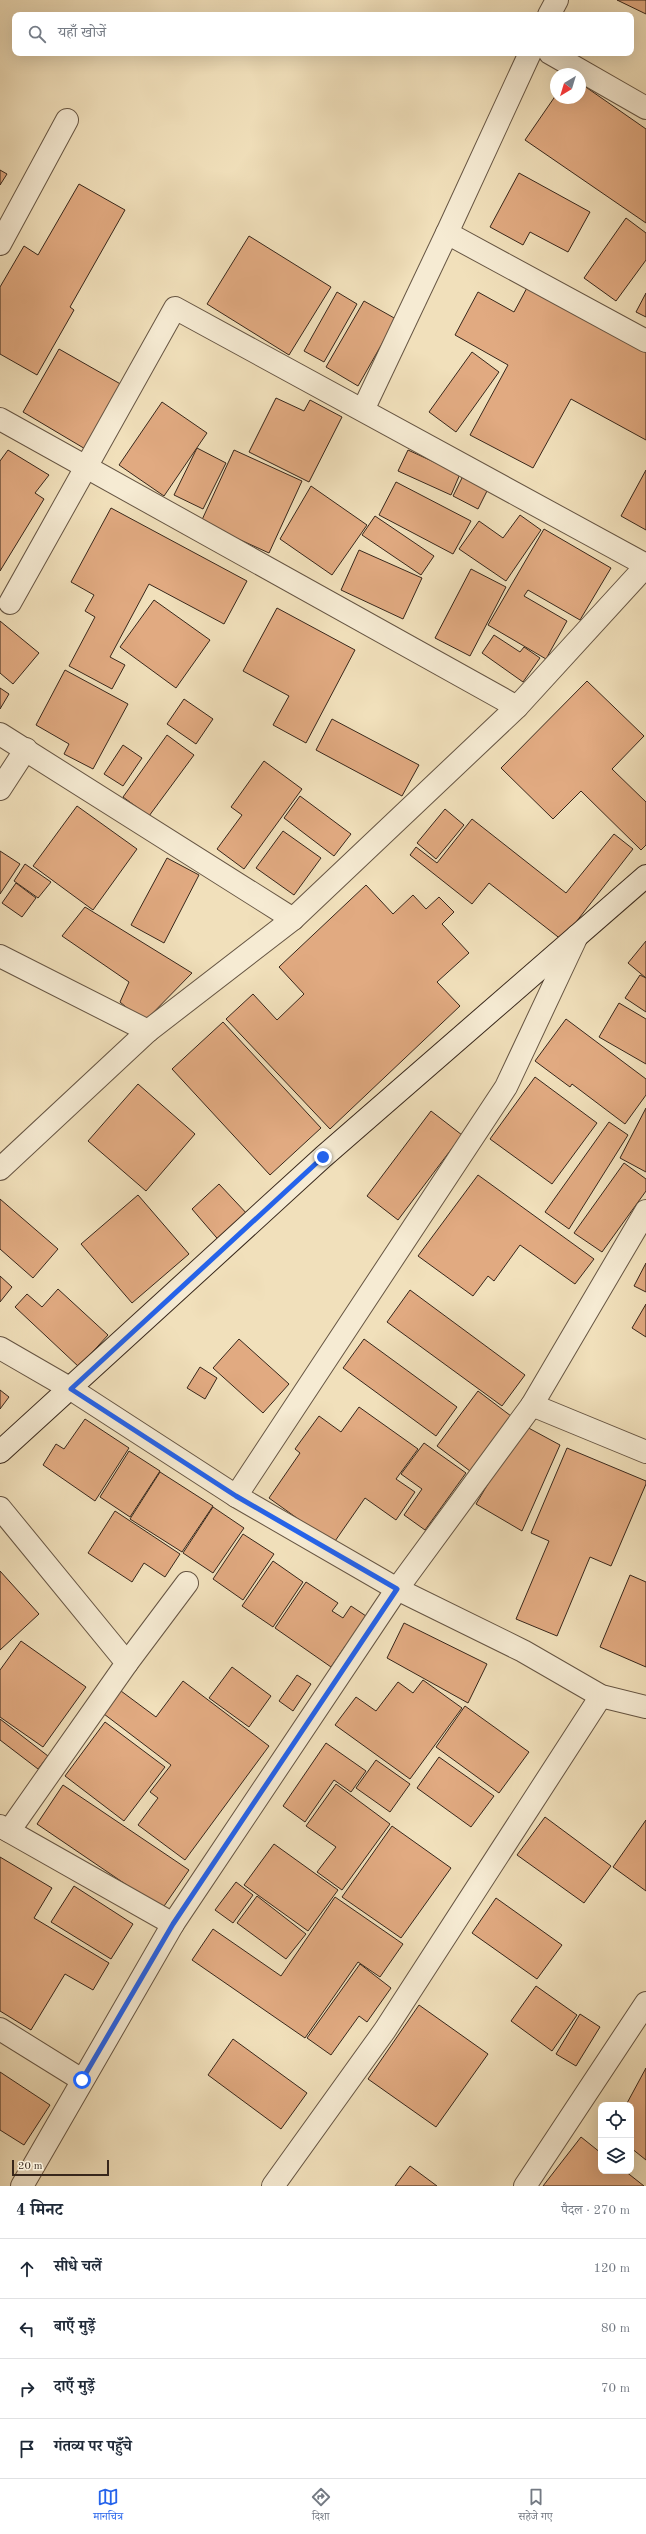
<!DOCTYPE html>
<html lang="hi">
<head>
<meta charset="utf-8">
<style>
	:root { --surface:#fff; --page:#f2f2f3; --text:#1f2937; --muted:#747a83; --line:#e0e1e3; --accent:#2563eb }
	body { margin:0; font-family:"Old Standard TT","Noto Serif Devanagari",serif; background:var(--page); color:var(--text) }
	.controls { position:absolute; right:12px; bottom:12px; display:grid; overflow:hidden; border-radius:8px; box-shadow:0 4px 16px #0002 }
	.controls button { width:36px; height:36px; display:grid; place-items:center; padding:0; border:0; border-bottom:1px solid var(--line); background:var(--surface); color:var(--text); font:20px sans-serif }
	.compass { position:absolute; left:550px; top:68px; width:36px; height:36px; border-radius:50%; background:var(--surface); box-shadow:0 4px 16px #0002; rotate:218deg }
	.scale { position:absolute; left:12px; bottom:10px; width:97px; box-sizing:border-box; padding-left:4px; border:2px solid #38271b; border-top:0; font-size:11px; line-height:14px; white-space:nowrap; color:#38271b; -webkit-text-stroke:3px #f6ebd3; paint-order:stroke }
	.stop { position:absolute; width:12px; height:12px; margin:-9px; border:3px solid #2563eb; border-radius:50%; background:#fff }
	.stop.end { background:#2563eb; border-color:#fff; box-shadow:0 1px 4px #0008 }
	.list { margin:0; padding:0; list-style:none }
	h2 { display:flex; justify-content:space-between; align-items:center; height:52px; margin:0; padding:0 16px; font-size:17px }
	h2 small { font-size:13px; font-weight:400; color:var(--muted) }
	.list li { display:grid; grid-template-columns:26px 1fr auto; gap:12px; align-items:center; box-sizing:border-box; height:60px; padding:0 16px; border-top:1px solid var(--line) }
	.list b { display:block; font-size:15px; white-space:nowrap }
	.list em { font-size:13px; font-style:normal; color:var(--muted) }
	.icon { flex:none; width:22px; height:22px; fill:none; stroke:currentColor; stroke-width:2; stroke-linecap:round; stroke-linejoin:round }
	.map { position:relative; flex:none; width:646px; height:2186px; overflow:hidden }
	.search { position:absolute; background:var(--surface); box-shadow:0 4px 16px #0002; left:12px; right:12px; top:12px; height:44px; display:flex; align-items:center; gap:10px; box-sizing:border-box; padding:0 14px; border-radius:8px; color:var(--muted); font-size:15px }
	.sheet { height:292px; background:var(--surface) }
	nav { display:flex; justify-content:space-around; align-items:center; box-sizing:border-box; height:56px; border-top:1px solid var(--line); background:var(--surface); font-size:11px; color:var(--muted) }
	nav a { display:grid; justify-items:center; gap:2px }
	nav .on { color:var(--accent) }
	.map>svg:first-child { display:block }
	.building { fill:#e1aa81; stroke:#38271b }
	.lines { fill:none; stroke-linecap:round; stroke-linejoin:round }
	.street-casing { stroke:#665543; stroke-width:24 }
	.secondary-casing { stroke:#38271b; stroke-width:24 }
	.street { stroke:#f6ebd3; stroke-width:22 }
	.secondary { stroke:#f6ebd3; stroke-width:22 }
	.route { stroke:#2563eb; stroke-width:5 }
</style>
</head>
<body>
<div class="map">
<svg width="646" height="2186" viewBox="0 0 646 2186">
	<rect width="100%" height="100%" fill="#f1e0bb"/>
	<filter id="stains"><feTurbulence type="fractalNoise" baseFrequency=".005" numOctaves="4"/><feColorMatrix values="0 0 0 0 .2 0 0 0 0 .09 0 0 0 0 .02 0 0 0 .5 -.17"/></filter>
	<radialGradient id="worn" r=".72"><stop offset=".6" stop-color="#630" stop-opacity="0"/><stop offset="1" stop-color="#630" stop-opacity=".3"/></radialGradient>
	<g class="building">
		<path d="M617 0H646V14Z"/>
		<path d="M580 83 646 129V223L525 140 556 95V98H580Z"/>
		<path d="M0 170 7 174 0 185Z"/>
		<path d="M519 173 590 212 568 252 530 232 523 245 490 227Z"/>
		<path d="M79 184 125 210 70 307 74 310 37 375 0 354V287L24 246 38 255Z"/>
		<path d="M626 218 646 233V260L616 301 584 278Z"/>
		<path d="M249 236 331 287 289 355 207 304Z"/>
		<path d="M528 286 646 351V440L571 399 533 468 470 435 508 365 455 335 478 292 514 312Z"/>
		<path d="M337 292 357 304 324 362 304 351Z"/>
		<path d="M646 293V317L636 312Z"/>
		<path d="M364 301 396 319 358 386 326 367Z"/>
		<path d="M59 349 124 386 87 450 23 412Z"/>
		<path d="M472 352 499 372 456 432 429 412Z"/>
		<path d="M276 398 304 411 310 400 342 417 309 482 249 452Z"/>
		<path d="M162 402 207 433 164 496 119 465Z"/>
		<path d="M197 448 226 463 203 509 174 495Z"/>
		<path d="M8 450 49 475 35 493 44 499 0 571V461Z"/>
		<path d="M234 450 302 481 269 553 201 522Z"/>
		<path d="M408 450 460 474 451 495 398 471Z"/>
		<path d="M646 470V530L621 516Z"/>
		<path d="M464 474 489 487 478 509 453 496Z"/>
		<path d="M396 482 471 521 453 554 379 515Z"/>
		<path d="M311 486 367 525 332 575 280 539Z"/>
		<path d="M111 508 247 581 224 624 149 584 110 657 125 665 112 689 69 666 95 617 85 611 94 595 71 582Z"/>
		<path d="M520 515 541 530 506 581 459 549 479 521 503 538Z"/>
		<path d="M375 516 434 556 421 575 362 535Z"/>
		<path d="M544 529 611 568 580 620 528 590 524 596 567 621 546 659 488 625Z"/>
		<path d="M359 550 422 578 403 619 341 590Z"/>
		<path d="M471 569 506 587 470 656 435 638Z"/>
		<path d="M154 600 210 640 176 688 120 647Z"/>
		<path d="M277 608 355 650 306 743 273 725 289 696 243 671Z"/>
		<path d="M0 621 39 653 13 684 0 673Z"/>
		<path d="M494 635 520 652 524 647 540 658 523 682 482 653Z"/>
		<path d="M65 670 128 704 93 769 64 754 69 744 36 725Z"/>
		<path d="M587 681 644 736 612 769 646 802V845L641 850 581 791 553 819 501 768Z"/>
		<path d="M0 688 9 694 0 709Z"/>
		<path d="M184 699 213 719 196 744 167 724Z"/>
		<path d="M332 719 419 765 402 796 316 750Z"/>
		<path d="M167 735 194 755 149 816 123 797Z"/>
		<path d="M123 745 142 758 123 786 104 774Z"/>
		<path d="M264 761 302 789 244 869 217 849 242 815 231 807Z"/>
		<path d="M300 796 351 834 334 856 284 818Z"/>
		<path d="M77 806 137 849 93 910 33 866Z"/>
		<path d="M445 809 464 825 436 859 417 843Z"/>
		<path d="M472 819 566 893 614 834 633 849 562 940 489 883 472 904 410 855 416 847 437 863Z"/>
		<path d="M283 831 321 858 294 895 256 868Z"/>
		<path d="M0 851 20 864 0 894Z"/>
		<path d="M167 858 199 875 164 943 131 925Z"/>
		<path d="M25 864 51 882 38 898 14 881Z"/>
		<path d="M16 883 36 898 22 917 2 903Z"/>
		<path d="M366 885 393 914 413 895 426 909 439 897 454 912 442 924 469 953 437 982 460 1006 330 1129 226 1019 253 994 277 1020 304 994 279 967Z"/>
		<path d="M85 907 192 973 144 1022 120 1002 129 982 62 936Z"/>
		<path d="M646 941V978L628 963Z"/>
		<path d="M640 975 646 978V1012L625 998Z"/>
		<path d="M619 1003 646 1019V1064L599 1037Z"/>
		<path d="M566 1019 646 1079V1095L625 1124 572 1084 570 1087 535 1061Z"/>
		<path d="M223 1022 321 1128 270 1175 172 1069Z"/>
		<path d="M535 1077 597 1123 552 1184 490 1139Z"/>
		<path d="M138 1084 195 1134 146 1191 88 1141Z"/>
		<path d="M646 1108V1172L620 1158Z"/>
		<path d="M431 1111 462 1135 398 1220 367 1196Z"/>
		<path d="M609 1122 628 1135 569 1229 545 1212Z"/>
		<path d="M624 1163 646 1179V1191L602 1252 574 1233Z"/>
		<path d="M478 1175 594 1259 575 1284 520 1245 494 1281 488 1276 473 1296 418 1256Z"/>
		<path d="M219 1184 249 1216 222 1244 192 1209Z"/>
		<path d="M138 1195 189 1254 132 1303 81 1244Z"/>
		<path d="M0 1199 58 1249 33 1278 0 1249Z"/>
		<path d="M646 1263V1292L634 1286Z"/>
		<path d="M0 1276 12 1287 0 1302Z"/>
		<path d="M58 1289 108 1335 79 1367 15 1307 27 1294 42 1307Z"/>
		<path d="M410 1290 525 1375 502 1406 387 1322Z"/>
		<path d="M646 1304V1337L632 1328Z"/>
		<path d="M239 1339 289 1384 263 1413 213 1368Z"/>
		<path d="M364 1339 457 1407 436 1436 343 1368Z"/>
		<path d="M200 1367 217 1378 205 1399 187 1388Z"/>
		<path d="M0 1390 9 1397 0 1409Z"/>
		<path d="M478 1391 511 1416 470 1471 437 1446Z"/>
		<path d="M359 1407 418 1449 396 1479 415 1492 396 1520 365 1498 333 1544 269 1498 300 1453 295 1449 319 1416 341 1432Z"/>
		<path d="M85 1419 129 1448 95 1501 43 1465 56 1444 64 1449Z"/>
		<path d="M523 1425 560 1445 522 1531 476 1504Z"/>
		<path d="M424 1443 466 1473 425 1530 404 1515 422 1489 401 1474Z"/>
		<path d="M567 1448 646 1481V1484L611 1566 590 1557 557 1636 516 1619 549 1541 531 1533Z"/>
		<path d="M129 1451 160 1471 130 1517 100 1497Z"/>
		<path d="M160 1472 213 1506 182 1552 130 1519Z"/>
		<path d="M213 1507 244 1528 213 1573 183 1553Z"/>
		<path d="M115 1511 180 1554 165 1577 144 1563 132 1582 88 1553Z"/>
		<path d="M243 1534 274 1554 243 1600 213 1579Z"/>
		<path d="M273 1561 303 1582 273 1627 242 1606Z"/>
		<path d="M0 1571 39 1614 0 1650Z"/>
		<path d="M630 1575 646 1582V1667L600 1647Z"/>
		<path d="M306 1582 338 1603 332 1611 343 1618 351 1606 372 1620 352 1649 346 1645 331 1667 275 1628Z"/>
		<path d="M404 1623 487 1664 468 1703 387 1658Z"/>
		<path d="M21 1641 86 1687 43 1747 0 1717V1670Z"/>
		<path d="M232 1667 271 1696 249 1727 209 1698Z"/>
		<path d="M297 1675 311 1684 293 1711 279 1701Z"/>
		<path d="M423 1680 462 1708 410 1779 335 1725 356 1697 376 1711 398 1682 413 1693Z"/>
		<path d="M183 1681 269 1746 185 1860 138 1825 158 1798 150 1792 171 1765 104 1714 121 1691 156 1717Z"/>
		<path d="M465 1706 529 1752 499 1793 436 1747Z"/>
		<path d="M0 1719 48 1756 38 1769 0 1740Z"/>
		<path d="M105 1722 165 1767 124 1821 65 1776Z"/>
		<path d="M326 1743 366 1771 351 1792 334 1780 305 1822 283 1806Z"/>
		<path d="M439 1757 494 1796 471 1827 417 1788Z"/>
		<path d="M376 1760 410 1784 390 1812 356 1788Z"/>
		<path d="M336 1784 390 1824 342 1890 317 1872 336 1847 306 1826Z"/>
		<path d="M63 1785 189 1870 162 1909 37 1824Z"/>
		<path d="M545 1817 611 1866 584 1903 517 1855Z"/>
		<path d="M646 1820V1891L613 1867Z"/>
		<path d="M392 1826 451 1868 401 1938 342 1897Z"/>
		<path d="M274 1844 338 1890 308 1931 244 1885Z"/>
		<path d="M0 1857 52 1888 34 1918 109 1963 93 1990 65 1974 31 2030 0 2011Z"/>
		<path d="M236 1882 253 1895 233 1923 215 1910Z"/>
		<path d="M74 1886 133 1924 111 1959 51 1922Z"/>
		<path d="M257 1896 306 1934 286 1959 237 1923Z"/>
		<path d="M335 1897 403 1944 380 1977 358 1962 305 2038 192 1960 213 1929 281 1976Z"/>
		<path d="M496 1898 562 1945 537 1979 472 1933Z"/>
		<path d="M360 1964 391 1988 367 2022 359 2016 331 2055 307 2038Z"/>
		<path d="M536 1986 577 2015 552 2051 511 2021Z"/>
		<path d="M419 2005 488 2054 436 2127 368 2079Z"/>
		<path d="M580 2014 600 2027 576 2066 556 2054Z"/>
		<path d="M233 2039 307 2093 281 2129 208 2075Z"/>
		<path d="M646 2068V2160L631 2148V2105H626Z"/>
		<path d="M0 2072 50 2105 24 2145 0 2130Z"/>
		<path d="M581 2137 601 2153V2171H625L644 2186H543Z"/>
		<path d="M410 2166 437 2186H395Z"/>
	</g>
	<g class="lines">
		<g class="street-casing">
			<g id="street">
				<path d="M549 15 557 0"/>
				<path d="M530 53 447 233 646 341"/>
				<path d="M550 53 646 108"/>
				<path d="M0 244 67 120"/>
				<path d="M363 410 447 233"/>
				<path d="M0 419 517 707"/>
				<path d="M10 603 175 308 646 565"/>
				<path d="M0 734 293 919"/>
				<path d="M0 789 26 749"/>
				<path d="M0 956 148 1031"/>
				<path d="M0 1169 148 1031 293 919 517 707 646 566"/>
				<path d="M0 1348 71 1389 236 1496 397 1589 523 1651 601 1696 646 1707"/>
				<path d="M532 1405 646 1211"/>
				<path d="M236 1496 506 1087 577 936"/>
				<path d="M0 1508 127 1663 9 1831"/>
				<path d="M127 1663 187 1583"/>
				<path d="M0 1826 173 1924"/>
				<path d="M0 2029 82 2080"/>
				<path d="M22 2186 173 1924 397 1589 532 1405 646 1452"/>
				<path d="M273 2186 385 2030 601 1696"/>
				<path d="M525 2186 646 2003"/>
			</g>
		</g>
		<g class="secondary-casing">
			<path id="secondary" d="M0 1452 323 1157 646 876"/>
		</g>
		<use href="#street" class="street"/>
		<use href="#secondary" class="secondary"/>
	</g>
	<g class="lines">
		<path class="route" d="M82 2080 173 1924 397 1589 236 1496 71 1389 323 1157"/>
	</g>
	<rect width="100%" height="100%" filter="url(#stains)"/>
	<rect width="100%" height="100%" fill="url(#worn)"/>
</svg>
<div class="controls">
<button><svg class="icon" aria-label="locate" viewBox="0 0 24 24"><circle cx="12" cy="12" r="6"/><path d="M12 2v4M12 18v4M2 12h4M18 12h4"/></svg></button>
<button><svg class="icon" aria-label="layers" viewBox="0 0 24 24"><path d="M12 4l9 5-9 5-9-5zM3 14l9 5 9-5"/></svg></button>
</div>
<svg class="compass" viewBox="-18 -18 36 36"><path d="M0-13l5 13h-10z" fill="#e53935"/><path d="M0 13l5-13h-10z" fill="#747a83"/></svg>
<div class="scale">20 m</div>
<div class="stop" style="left:82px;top:2080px"></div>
<div class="stop end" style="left:323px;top:1157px"></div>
<div class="search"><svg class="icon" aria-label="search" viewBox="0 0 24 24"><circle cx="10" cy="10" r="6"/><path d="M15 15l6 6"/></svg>यहाँ खोजें</div>
</div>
<section class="sheet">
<h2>4 मिनट<small>पैदल · 270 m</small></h2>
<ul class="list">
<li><svg class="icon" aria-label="ahead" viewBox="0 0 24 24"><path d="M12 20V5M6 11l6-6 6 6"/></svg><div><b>सीधे चलें</b></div><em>120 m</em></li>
<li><svg class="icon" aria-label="left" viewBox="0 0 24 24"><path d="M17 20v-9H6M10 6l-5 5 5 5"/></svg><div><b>बाएँ मुड़ें</b></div><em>80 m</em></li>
<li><svg class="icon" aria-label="right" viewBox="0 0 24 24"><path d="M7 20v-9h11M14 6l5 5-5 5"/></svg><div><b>दाएँ मुड़ें</b></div><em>70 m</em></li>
<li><svg class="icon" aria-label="arrive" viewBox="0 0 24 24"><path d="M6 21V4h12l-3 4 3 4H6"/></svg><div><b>गंतव्य पर पहुँचे</b></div></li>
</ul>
</section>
<nav>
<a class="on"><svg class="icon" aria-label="map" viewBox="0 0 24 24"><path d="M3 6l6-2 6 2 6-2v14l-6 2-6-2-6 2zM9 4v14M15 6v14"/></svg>मानचित्र</a>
<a><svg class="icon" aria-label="directions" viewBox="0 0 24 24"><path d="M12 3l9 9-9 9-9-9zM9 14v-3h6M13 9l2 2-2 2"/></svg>दिशा</a>
<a><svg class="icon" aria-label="saved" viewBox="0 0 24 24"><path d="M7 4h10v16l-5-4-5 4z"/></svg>सहेजे गए</a>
</nav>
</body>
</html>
